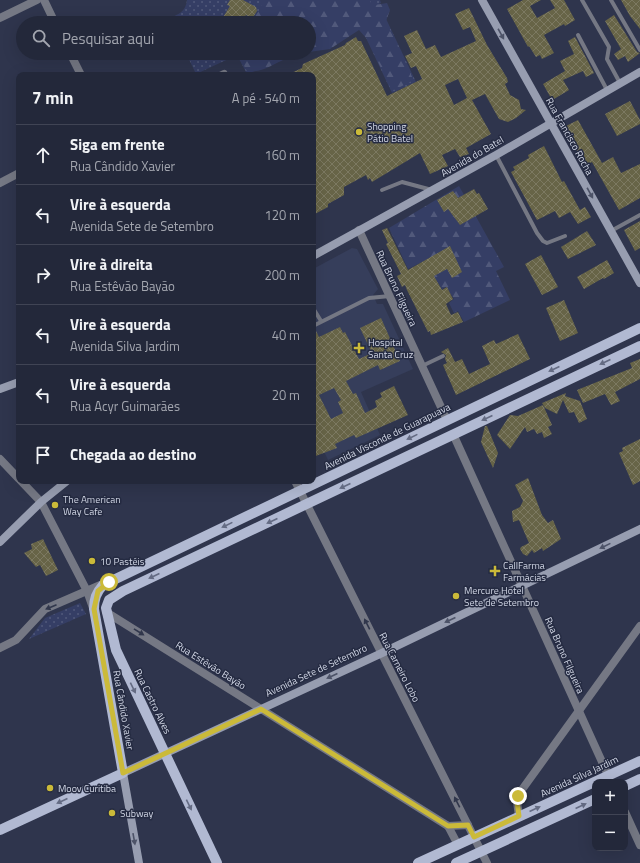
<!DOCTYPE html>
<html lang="pt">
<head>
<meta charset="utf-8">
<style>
	:root { --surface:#23283a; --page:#2b3042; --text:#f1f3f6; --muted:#a3a6af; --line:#404454 }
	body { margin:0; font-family:"Titillium Web",sans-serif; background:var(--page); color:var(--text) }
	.controls { position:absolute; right:12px; bottom:12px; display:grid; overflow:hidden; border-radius:8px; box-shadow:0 4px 16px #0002 }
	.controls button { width:36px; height:36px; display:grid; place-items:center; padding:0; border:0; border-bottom:1px solid var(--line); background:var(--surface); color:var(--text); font:20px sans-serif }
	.stop { position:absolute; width:12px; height:12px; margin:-9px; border:3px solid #cbba39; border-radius:50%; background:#fff }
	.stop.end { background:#cbba39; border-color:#fff; box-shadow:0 1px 4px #0008 }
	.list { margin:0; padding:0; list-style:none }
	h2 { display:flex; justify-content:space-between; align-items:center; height:52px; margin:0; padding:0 16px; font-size:17px }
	h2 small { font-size:13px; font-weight:400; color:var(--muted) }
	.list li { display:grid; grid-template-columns:26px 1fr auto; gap:12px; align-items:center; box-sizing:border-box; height:60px; padding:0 16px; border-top:1px solid var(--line) }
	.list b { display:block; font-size:15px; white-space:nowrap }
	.list p { margin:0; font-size:13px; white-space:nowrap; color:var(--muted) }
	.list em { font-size:13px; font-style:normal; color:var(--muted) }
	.icon { flex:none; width:22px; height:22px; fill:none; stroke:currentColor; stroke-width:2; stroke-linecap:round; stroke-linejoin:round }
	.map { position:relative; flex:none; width:640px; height:863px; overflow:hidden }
	.search { position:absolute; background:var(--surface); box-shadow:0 4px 16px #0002; left:16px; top:16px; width:300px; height:44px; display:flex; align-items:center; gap:10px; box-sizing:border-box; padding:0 14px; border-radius:22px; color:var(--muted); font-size:15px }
	.panel { position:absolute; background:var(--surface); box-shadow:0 4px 16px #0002; left:16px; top:72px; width:300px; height:412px; border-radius:8px }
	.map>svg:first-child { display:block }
	.built { fill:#363e5b }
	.grass { fill:url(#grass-dots) }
	.forest { fill:url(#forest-firs) }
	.building { fill:url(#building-cross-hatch); fill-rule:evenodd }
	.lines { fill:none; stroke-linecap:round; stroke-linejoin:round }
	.service { stroke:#757884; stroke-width:4 }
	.minor { stroke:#757884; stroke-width:8 }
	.tertiary { stroke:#757884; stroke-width:8 }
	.secondary { stroke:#979db0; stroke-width:8 }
	.primary { stroke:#b1b9d2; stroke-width:10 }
	.oneway { fill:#4d5368 }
	.oneway2 { fill:#646b83 }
	.oneway3 { fill:#31374c }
	.route { stroke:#cbba39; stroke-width:5 }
	.poi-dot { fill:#cbba39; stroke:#252b42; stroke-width:1.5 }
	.labels { text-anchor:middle; stroke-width:3; stroke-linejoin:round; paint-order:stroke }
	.poi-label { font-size:10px; fill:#d1d6e5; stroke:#252b42; text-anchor:start }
	.street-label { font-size:10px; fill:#d1d6e5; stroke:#252b42 }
</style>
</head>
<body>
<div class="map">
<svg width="640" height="863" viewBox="0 0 640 863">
	<defs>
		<pattern id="grass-dots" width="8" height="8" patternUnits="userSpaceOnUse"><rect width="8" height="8" fill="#353e65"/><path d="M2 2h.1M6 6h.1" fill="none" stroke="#51597b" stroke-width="1.8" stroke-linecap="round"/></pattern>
		<pattern id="forest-firs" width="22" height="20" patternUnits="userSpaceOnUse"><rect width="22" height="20" fill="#353e65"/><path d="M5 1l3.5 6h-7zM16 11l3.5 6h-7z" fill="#51597b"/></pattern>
		<pattern id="building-cross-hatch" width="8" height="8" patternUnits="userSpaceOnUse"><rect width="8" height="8" fill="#676447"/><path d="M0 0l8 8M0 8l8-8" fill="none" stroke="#7c7961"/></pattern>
	</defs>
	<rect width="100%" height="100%" fill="#2f354d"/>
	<path class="built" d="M352 248 357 249 378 289 373 295 377 304H383L413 369 361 392 380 435 328 460 313 428V269Z"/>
	<g class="grass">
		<path d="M187 0H380L381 3 379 4 416 82 392 93 359 23H170L169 19C178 14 186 12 187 0Z"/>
		<path d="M186 53H300L247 74 237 55 196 74Z"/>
		<path d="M80 603 86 614 29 639 45 618Z"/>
	</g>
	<g class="forest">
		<path d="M263 0H370L371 3 375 5 387 3 390 10 386 21 413 79 412 81 394 90 391 89 367 39 359 30 330 49 309 52V23H251L260 9Z"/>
		<path d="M233 53H307C299 56 291 57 283 60 271 65 262 73 247 71L239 57Z"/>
		<path d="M459 186 504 267 496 271 510 300 464 322 458 311 454 313 449 303 454 299 446 287 442 289 424 261 408 269 389 228Z"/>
	</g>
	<g class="building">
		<path d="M230 0H243L256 7 257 11 252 19 246 15 241 23H223L225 20 222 19 230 6 227 5Z"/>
		<path d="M523 0H541L530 6 537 18 555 8 550 0H564L575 20 565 26 564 24 544 35 554 53 542 59 540 55 536 57 529 46 528 47 507 9Z"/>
		<path d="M621 0H640V29L630 16Z"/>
		<path d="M469 8 487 45 507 78 508 82 505 84 510 95 519 100 521 109 526 110 516 118 508 122 499 119 485 94 472 100 491 134 466 148 469 154 460 157 455 149 442 155 448 166 430 174 420 153 372 182 370 178 368 180 366 175 344 187V195L328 204V207L313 215V75H287L302 68 303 64 345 45 346 43 356 37 358 41H361L387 96 422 79 416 66 411 68 405 56 412 53 404 36 417 30 426 49 435 45 441 57 476 41 470 27 463 30 455 14ZM458 79 467 98 454 105 445 85Z"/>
		<path d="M614 15 637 52 640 53 628 62 625 56 618 60 614 54 621 49 605 21Z"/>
		<path d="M575 37 594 73 586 77 583 71 563 80 569 90 554 99 551 98 543 84 565 71 560 61 574 54 568 41Z"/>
		<path d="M630 101 640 120V124L617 136 605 114Z"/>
		<path d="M578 120 602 163 613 157 621 173 640 164V198L619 210 592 162 585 166 564 127Z"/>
		<path d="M544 146 562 182 564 181 580 210 585 207 591 217 578 224 570 212 559 218 555 211 537 220 511 172 515 170 513 167 529 158 528 155Z"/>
		<path d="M474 189 477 194 479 193 488 209 460 225 448 209 444 212 437 200 453 191 458 198Z"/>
		<path d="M640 221V248L635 251 624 230Z"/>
		<path d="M387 228 408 270 450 246 462 272 452 278 447 269 434 276 442 290 447 287 453 299 446 304 451 315 458 312 463 322 431 335 430 331 428 332 407 290 405 285 402 287 397 276 401 274 386 244 388 243 382 230Z"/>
		<path d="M587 231 596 245 568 259 561 247Z"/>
		<path d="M541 255 558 287 542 295 525 264Z"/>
		<path d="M607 260 614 273 604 279 603 278 584 289 577 277Z"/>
		<path d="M564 300 578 333 560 341 546 308Z"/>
		<path d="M381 318 400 361 380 370 378 365 346 381 353 394 356 393 365 413 377 407 375 401 382 397 380 393 394 386 408 415 356 438 354 435 335 444 337 448 313 457V329H315L319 337 340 327 343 333 345 332 359 359 372 353 360 328ZM334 388 341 400 338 402 343 413 331 419 319 395Z"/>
		<path d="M518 334 530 359 456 395 443 365 447 363 445 359 446 355 441 352 448 348 455 362 462 359 469 374 490 364 482 346 494 340 496 344Z"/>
		<path d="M640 359V379L615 392 620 401 611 405 605 394 583 403 577 390 632 368 630 363Z"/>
		<path d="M566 393 565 396 580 401 587 419 579 423 574 412 569 413 563 400 557 414 545 408 542 403Z"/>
		<path d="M543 405 552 425 548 427 552 434 544 438 542 432 537 434 534 429 527 432 525 427 510 449 497 435 510 415 518 416Z"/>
		<path d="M485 426H487L498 453 493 468 481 442Z"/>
		<path d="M640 439V481L633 485 619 453 623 451 622 448Z"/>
		<path d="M528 478 542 515 548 523 553 520 561 539 543 551 542 548 534 553 532 550 527 556 523 554 520 549 521 547 529 543 519 520 513 522 512 511 520 507 523 501 515 485Z"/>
		<path d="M43 539 58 570 46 576 40 565 36 567 24 553 32 549 31 544Z"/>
	</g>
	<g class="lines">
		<g class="service">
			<path d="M582 0 609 47 607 59 620 83"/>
			<path d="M611 0 640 50"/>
			<path d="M578 35 607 90"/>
			<path d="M496 155 537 233 543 241 547 243 565 236"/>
			<path d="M382 190 402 182 432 190"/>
			<path d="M611 231 640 215"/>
			<path d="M313 308 321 321"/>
			<path d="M313 326 369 298 390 296"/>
			<path d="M422 366 443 356"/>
		</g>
		<g class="minor">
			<path d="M0 18 37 0"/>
			<path d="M222 75 224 74"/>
			<path d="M0 183 19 173"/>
			<path d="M359 230 447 420"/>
			<path d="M453 434 608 775"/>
			<path d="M106 612 448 826 468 825"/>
			<path d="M0 648 16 640 45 609 105 583"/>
			<path d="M625 812 640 845"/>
			<path d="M519 816 517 802 521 791 640 626"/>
			<path d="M448 826 458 845"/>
		</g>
		<g class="tertiary">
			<path d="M44 0 55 23"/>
			<path d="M70 53 81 75"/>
			<path d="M0 459 19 479"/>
			<path d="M21 481 41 502 87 591 93 608"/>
			<path d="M295 481 487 863"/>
		</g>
		<g class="secondary">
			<path d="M482 0 640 283"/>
			<path d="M313 256 496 155 640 72"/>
			<path d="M0 389 19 382"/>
			<path d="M0 542 41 502 67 481"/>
			<path d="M139 863 123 773 382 653 640 529"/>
		</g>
		<g class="primary">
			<path d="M625 786 640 779"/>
			<path d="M0 830 123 773 94 609C94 599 96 593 103 585L640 328"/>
			<path d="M217 863 116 650 106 608 109 600 123 591 640 346"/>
			<path d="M418 863 640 761"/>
			<path d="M456 863 595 799"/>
		</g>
	</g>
	<defs><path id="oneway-solid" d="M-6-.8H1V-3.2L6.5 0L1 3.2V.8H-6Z"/></defs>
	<g class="oneway">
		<use href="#oneway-solid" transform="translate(501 34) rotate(61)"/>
		<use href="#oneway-solid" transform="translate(590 193) rotate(61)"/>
		<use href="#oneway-solid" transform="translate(605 546) rotate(154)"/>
		<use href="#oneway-solid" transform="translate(450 620) rotate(155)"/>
		<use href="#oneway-solid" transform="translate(332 676) rotate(155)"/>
		<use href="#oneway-solid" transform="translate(134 839) rotate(80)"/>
	</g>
	<g class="oneway2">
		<use href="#oneway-solid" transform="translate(605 362) rotate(155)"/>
		<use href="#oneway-solid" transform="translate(554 369) rotate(155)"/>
		<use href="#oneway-solid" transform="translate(487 418) rotate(155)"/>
		<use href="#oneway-solid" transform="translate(412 437) rotate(154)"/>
		<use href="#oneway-solid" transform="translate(345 486) rotate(155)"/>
		<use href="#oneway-solid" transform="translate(272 521) rotate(155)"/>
		<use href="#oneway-solid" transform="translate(227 525) rotate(154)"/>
		<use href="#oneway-solid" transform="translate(154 576) rotate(155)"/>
		<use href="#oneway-solid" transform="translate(133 688) rotate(64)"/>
		<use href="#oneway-solid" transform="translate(62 801) rotate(155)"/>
		<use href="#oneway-solid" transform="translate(189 805) rotate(64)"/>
		<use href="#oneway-solid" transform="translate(581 806) rotate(-25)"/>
		<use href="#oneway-solid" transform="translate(535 809) rotate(-25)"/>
	</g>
	<g class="oneway3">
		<use href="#oneway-solid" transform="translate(51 607) rotate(157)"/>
		<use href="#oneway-solid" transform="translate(367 624) rotate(-117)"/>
		<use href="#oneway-solid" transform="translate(139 632) rotate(32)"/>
		<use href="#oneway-solid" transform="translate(457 802) rotate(-117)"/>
	</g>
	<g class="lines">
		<path class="route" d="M109 582 98 591 94 609 123 773 261 709 448 826 468 825 474 837 519 816 517 802 518 796"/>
	</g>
	<g class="poi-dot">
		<circle cx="359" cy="132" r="4"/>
		<path d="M357 342h4v4h4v4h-4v4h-4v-4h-4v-4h4z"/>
		<circle cx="55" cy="505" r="4"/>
		<circle cx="92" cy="561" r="4"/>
		<path d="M493 565h4v4h4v4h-4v4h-4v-4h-4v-4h4z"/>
		<circle cx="456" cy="596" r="4"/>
		<circle cx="50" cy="788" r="4"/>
		<circle cx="112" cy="813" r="4"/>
	</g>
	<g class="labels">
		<g class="poi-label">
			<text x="367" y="130">Shopping<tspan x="367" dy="12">Pátio Batel</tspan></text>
			<text x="368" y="346">Hospital<tspan x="368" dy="12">Santa Cruz</tspan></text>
			<text x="63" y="503">The American<tspan x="63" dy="12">Way Cafe</tspan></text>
			<text x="100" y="565">10 Pastéis</text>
			<text x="503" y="569">CallFarma<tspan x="503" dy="12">Farmácias</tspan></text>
			<text x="464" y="594">Mercure Hotel<tspan x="464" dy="12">Sete de Setembro</tspan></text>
			<text x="58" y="792">Moov Curitiba</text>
			<text x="120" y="817">Subway</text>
		</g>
		<g class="street-label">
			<text transform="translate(570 136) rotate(61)" y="4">Rua Francisco Rocha</text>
			<text transform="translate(472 156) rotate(-30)" y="4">Avenida do Batel</text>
			<text transform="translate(397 288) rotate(65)" y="4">Rua Bruno Filgueira</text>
			<text transform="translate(387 436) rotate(-26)" y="4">Avenida Visconde de Guarapuava</text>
			<text transform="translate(565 655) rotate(66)" y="4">Rua Bruno Filgueira</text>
			<text transform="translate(211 665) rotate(32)" y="4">Rua Estêvão Bayão</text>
			<text transform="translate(400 667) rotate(63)" y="4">Rua Carneiro Lobo</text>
			<text transform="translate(316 670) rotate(-25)" y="4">Avenida Sete de Setembro</text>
			<text transform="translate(153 701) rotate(64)" y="4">Rua Castro Alves</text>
			<text transform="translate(124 710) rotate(80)" y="4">Rua Cândido Xavier</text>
			<text transform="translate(579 776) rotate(-25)" y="4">Avenida Silva Jardim</text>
		</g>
	</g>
</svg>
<div class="controls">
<button>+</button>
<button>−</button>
</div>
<div class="stop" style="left:109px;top:582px"></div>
<div class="stop end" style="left:518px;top:796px"></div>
<div class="search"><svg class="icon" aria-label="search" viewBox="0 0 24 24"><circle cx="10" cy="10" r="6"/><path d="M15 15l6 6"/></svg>Pesquisar aqui</div>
<section class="panel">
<h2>7 min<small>A pé · 540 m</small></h2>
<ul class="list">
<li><svg class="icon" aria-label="ahead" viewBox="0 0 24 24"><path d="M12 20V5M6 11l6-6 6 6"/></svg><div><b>Siga em frente</b><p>Rua Cândido Xavier</p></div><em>160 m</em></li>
<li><svg class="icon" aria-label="left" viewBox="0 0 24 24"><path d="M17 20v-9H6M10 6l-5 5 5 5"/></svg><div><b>Vire à esquerda</b><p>Avenida Sete de Setembro</p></div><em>120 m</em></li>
<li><svg class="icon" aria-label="right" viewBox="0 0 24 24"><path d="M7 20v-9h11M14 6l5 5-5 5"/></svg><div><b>Vire à direita</b><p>Rua Estêvão Bayão</p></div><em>200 m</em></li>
<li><svg class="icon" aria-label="left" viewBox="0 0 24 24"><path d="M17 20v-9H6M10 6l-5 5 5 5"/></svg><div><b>Vire à esquerda</b><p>Avenida Silva Jardim</p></div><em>40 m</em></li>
<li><svg class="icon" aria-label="left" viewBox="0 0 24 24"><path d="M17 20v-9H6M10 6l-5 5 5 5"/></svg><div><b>Vire à esquerda</b><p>Rua Acyr Guimarães</p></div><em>20 m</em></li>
<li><svg class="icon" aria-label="arrive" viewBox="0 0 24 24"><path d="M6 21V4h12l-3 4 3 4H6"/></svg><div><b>Chegada ao destino</b></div></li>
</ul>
</section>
</div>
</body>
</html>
